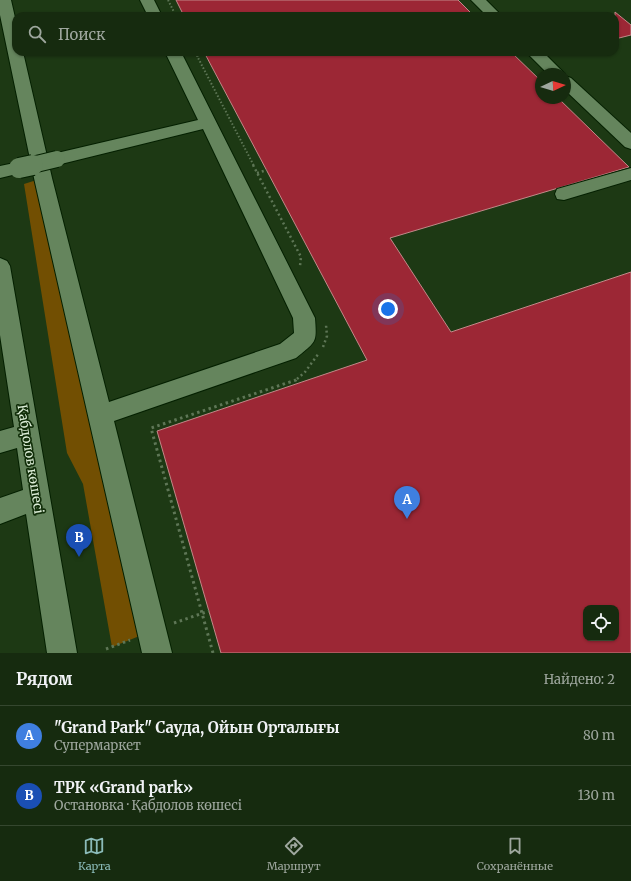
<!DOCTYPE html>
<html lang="ru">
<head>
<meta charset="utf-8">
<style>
	:root { --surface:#162b0f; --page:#1f3318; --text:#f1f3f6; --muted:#9ea79e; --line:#35472f; --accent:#8bbbb9 }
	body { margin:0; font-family:Merriweather,serif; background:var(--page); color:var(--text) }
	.controls { position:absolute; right:12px; bottom:12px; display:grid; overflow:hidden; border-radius:8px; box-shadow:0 1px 3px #0004 }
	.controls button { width:36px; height:36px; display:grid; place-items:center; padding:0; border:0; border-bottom:1px solid var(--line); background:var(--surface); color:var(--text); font:20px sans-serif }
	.compass { position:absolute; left:535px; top:68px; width:36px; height:36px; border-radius:50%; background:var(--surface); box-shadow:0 1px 3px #0004; rotate:86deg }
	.you { position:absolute; left:388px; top:309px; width:14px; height:14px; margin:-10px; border:3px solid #fff; border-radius:50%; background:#1a73e8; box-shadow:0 0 0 6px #1a73e833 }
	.badge { display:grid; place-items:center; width:26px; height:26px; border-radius:50%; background:var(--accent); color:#fff; font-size:13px; font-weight:700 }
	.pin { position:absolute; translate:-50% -33px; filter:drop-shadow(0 1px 2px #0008) }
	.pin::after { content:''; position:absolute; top:21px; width:14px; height:12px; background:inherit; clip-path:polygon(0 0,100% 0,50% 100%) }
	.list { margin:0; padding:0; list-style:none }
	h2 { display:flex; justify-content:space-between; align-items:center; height:52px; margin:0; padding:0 16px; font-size:17px }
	h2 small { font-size:13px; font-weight:400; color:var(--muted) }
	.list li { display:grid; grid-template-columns:26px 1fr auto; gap:12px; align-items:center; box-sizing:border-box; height:60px; padding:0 16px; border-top:1px solid var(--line) }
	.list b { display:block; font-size:15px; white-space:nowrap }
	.list p { margin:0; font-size:13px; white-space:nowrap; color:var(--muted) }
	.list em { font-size:13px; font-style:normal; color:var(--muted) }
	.icon { flex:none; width:22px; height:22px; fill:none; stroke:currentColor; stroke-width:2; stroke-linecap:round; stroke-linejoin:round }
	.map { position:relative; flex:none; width:631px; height:653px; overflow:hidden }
	.search { position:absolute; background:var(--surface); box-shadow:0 1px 3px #0004; left:12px; right:12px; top:12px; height:44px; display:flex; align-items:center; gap:10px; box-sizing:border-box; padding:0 14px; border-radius:12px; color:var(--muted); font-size:15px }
	.sheet { height:172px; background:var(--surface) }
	nav { display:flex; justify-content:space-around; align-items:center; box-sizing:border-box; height:56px; border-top:1px solid var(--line); background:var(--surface); font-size:11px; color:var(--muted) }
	nav a { display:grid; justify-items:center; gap:2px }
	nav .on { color:var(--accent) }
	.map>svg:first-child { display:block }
	.green { fill:#724f02 }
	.building { fill:#9c2735; stroke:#c28989; fill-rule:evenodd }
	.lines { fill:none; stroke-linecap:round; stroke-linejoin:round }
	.minor-casing { stroke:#042000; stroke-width:2 }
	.path-far2 { stroke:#5e7656; stroke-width:2; stroke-dasharray:1.5 2; stroke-linecap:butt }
	.path-far1 { stroke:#5e7656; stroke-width:2.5; stroke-dasharray:2 3; stroke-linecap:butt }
	.path { stroke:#5e7656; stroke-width:3; stroke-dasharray:2.5 3.5; stroke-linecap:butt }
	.minor { fill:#65855d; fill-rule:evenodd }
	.minor-bridge-far1-casing { stroke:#042000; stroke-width:18; stroke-linecap:butt }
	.minor-bridge-casing { stroke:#042000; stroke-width:22; stroke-linecap:butt }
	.minor-bridge-far1 { stroke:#65855d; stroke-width:16 }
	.minor-bridge { stroke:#65855d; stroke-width:20 }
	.labels { text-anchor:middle; stroke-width:3.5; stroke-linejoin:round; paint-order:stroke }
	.street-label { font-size:13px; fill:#ddeed8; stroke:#122f0a }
</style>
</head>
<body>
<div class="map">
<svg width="631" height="653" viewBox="0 0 631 653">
	<rect width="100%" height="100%" fill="#1d3914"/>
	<path class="green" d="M43 178 142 635 112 647 83 484 67 453 24 184Z"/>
	<g class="building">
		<path d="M176 0H458L474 16H184Z"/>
		<path d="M615 12 631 25V35L615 39Z"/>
		<path d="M204 52H511L541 81V98H558L629 167 390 238 451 332 631 272V653H221L157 431 367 360ZM586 608H616V638H586Z"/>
	</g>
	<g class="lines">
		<g class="minor-casing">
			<g id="minor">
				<path d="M0 0H11L16 22V52H23L52 178 109 402 280 344 294 333 293 318 203 129 57 165 51 163 48 159 51 155 57 153 198 120 165 52H181L315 318C317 344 316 341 296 358L114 421 172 653H142L34 178 0 15Z"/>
				<path d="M140 0H154L162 16H148Z"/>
				<path d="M471 0H486L502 16H487Z"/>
				<path d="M526 52H543L565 74H548Z"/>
				<path d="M565 76 571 78 631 133V149L625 147 565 90Z"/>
				<path d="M19 162 25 164 28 168 25 172 0 178V166Z"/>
				<path d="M631 168V180L564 200 557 199 555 194 557 189Z"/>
				<path d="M0 258 7 261 10 266 77 653H47L26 514 0 524V498L23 490 17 448 0 453V431L14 427 0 335Z"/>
			</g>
		</g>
		<g class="path-far2">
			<path d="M168 0 176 16"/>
			<path d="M195 52 254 166"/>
			<path d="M197 56 205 54"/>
		</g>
		<g class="path-far1">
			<path d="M253 165 301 257 300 266"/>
			<path d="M257 173 267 170"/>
			<path d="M323 347 327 336 326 325"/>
			<path d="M297 379 305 372 319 353"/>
		</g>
		<g class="path">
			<path d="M174 623 209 611"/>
			<path d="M106 649 130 640"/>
			<path d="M213 653 151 428 296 380 298 378"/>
		</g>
		<use href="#minor" class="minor"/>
		<g class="minor-bridge-far1-casing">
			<path id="minor-bridge-far1" d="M28 166 57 159"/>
		</g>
		<g class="minor-bridge-casing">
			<path id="minor-bridge" d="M19 168 33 165"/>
		</g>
		<use href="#minor-bridge-far1" class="minor-bridge-far1"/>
		<use href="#minor-bridge" class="minor-bridge"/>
	</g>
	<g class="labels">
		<g class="street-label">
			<text transform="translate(31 459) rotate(81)" y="5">Қабдолов көшесі</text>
		</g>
	</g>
</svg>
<div class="controls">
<button><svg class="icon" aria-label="locate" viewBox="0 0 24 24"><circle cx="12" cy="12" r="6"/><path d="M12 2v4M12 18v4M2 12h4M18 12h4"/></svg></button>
</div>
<svg class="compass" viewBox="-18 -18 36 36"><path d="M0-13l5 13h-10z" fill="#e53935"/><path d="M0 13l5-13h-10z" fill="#9ea79e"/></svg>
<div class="you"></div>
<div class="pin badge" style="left:407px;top:519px;background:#3f7fe0">A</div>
<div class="pin badge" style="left:79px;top:557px;background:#1a4fb4">B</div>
<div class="search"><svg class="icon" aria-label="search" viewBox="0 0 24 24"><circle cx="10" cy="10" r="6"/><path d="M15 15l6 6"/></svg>Поиск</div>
</div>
<section class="sheet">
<h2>Рядом<small>Найдено: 2</small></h2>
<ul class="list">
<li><span class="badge" style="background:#3f7fe0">A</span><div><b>&quot;Grand Park&quot; Сауда, Ойын Орталығы</b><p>Супермаркет</p></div><em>80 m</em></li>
<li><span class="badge" style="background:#1a4fb4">B</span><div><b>ТРК «Grand park»</b><p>Остановка · Қабдолов көшесі</p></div><em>130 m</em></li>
</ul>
</section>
<nav>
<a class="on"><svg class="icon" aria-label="map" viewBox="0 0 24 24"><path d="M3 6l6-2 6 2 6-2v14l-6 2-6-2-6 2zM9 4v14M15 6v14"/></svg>Карта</a>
<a><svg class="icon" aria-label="directions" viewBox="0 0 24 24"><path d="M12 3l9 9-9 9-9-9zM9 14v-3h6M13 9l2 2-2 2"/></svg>Маршрут</a>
<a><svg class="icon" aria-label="saved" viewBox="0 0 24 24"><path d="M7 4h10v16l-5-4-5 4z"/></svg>Сохранённые</a>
</nav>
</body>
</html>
